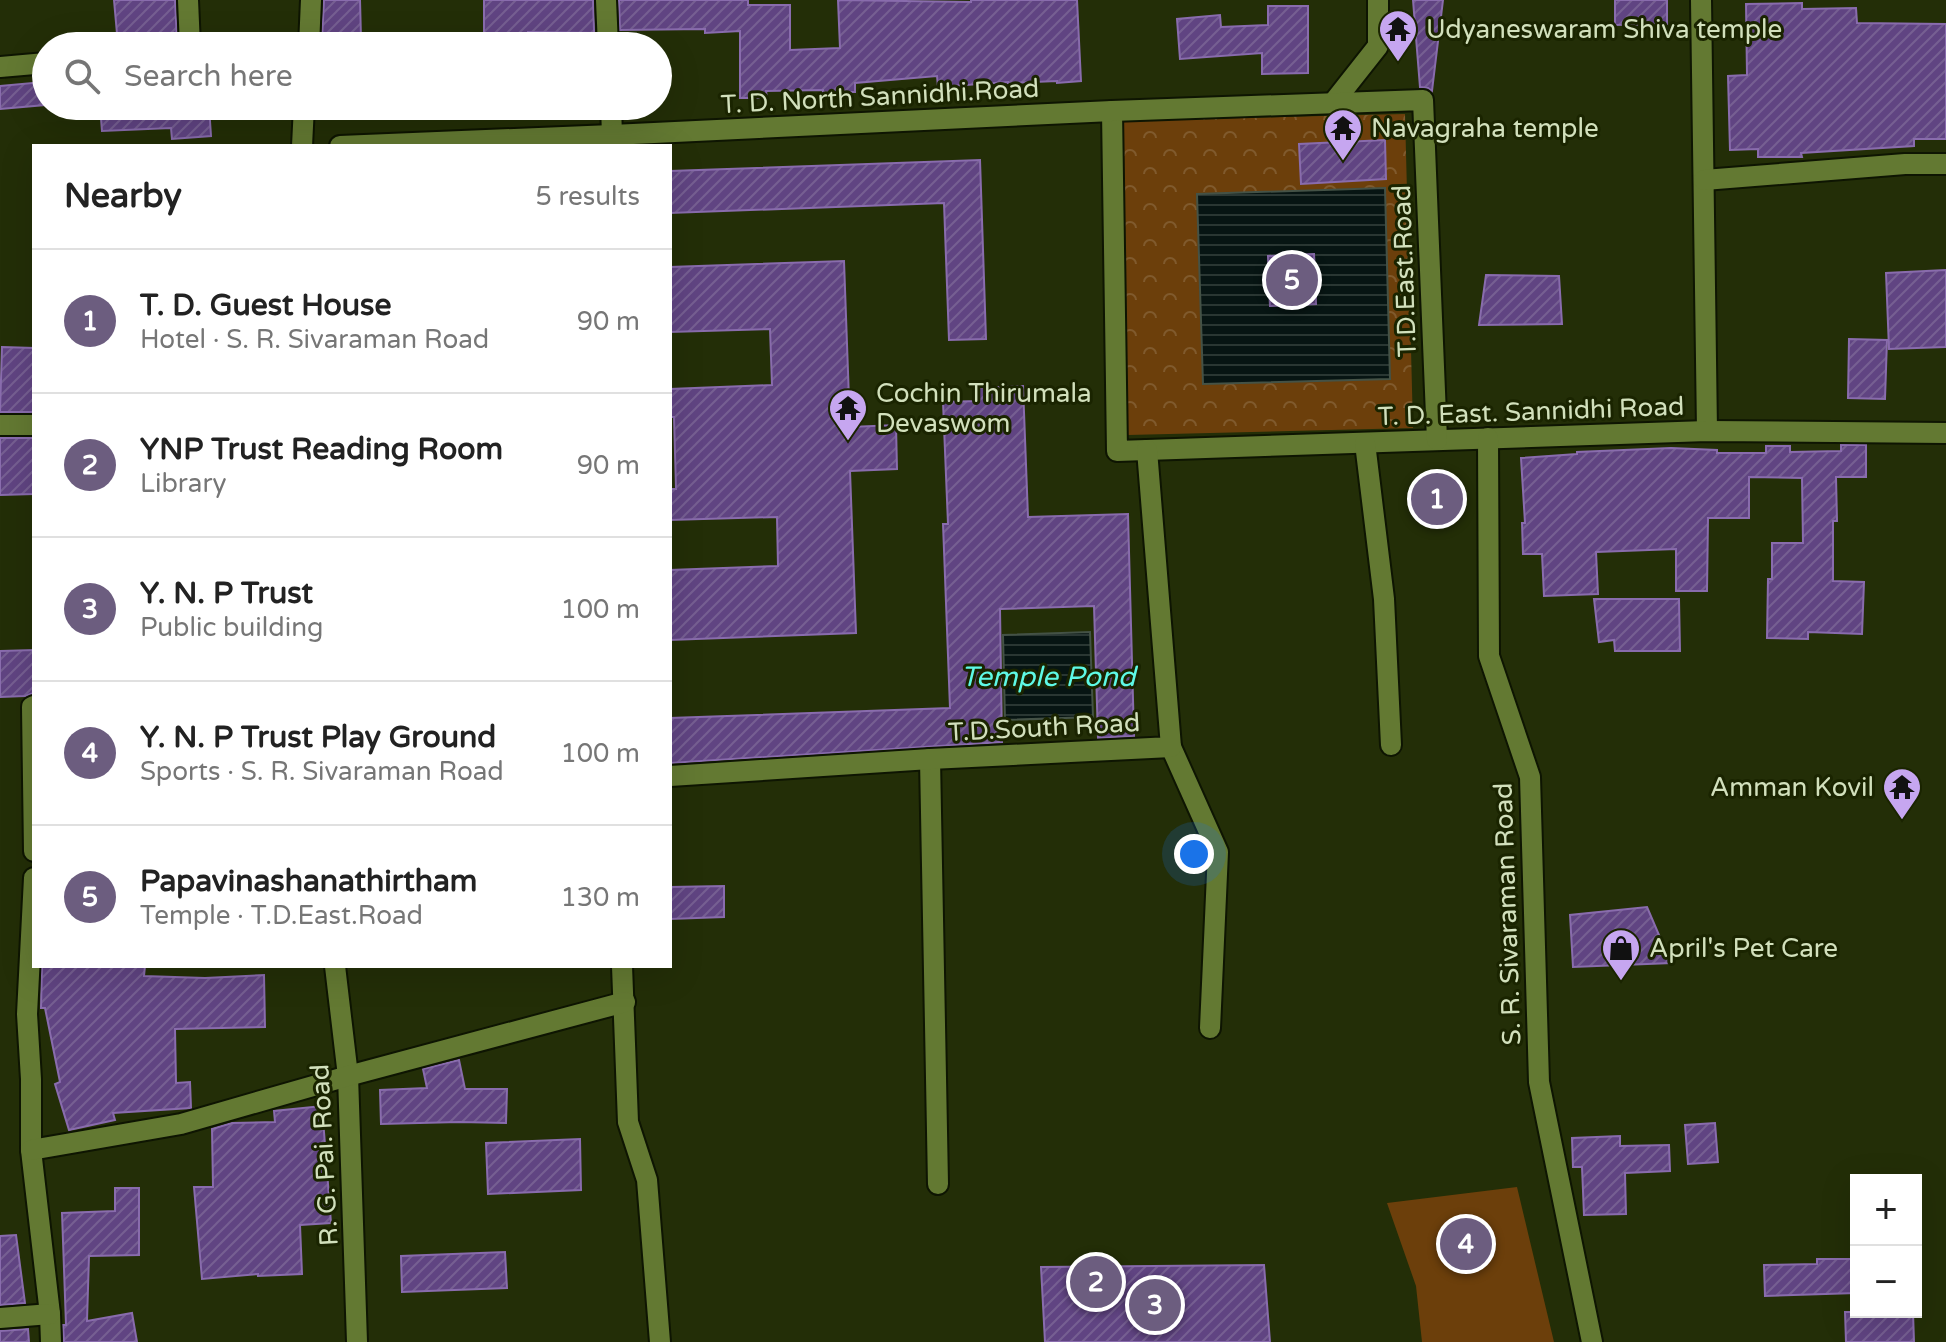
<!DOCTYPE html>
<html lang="en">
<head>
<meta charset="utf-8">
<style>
	:root { --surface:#fff; --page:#f2f2f2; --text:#222; --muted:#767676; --line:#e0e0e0; --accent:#6c5d7f }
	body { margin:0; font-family:"Varela Round",sans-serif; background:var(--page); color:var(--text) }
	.controls { position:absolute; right:24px; bottom:24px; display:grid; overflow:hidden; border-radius:0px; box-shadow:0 8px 32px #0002 }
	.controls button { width:72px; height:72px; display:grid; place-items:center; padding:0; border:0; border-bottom:2px solid var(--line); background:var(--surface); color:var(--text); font:40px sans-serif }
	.you { position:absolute; left:1194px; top:854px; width:28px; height:28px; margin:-20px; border:6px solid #fff; border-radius:50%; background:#1a73e8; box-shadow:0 0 0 12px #1a73e833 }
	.badge { display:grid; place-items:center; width:52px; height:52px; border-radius:50%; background:var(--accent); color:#fff; font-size:26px; font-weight:700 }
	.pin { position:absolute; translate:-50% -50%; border:4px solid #fff; box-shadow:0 2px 8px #0006 }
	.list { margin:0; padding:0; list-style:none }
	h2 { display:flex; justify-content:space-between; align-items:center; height:104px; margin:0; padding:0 32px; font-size:34px }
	h2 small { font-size:26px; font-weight:400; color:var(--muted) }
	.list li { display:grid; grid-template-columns:52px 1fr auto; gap:24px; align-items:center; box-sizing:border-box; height:144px; padding:0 32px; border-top:2px solid var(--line) }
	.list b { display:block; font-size:30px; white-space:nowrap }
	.list p { margin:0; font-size:26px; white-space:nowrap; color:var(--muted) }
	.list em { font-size:26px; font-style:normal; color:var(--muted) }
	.icon { flex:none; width:44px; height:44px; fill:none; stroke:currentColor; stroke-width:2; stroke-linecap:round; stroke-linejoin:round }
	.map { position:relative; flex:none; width:1946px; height:1342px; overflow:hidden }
	.search { position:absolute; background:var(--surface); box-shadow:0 8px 32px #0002; left:32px; top:32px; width:640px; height:88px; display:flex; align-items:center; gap:20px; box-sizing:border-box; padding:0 28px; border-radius:44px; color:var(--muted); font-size:30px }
	.panel { position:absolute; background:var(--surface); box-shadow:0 8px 32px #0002; left:32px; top:144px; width:640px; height:824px; border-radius:0px }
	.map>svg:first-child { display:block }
	.park { fill:url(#park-crowns); fill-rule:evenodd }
	.pitch { fill:#6c3f0b }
	.water { fill:url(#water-rules); stroke:#445246; stroke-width:2; fill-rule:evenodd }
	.building { fill:url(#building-hatch); stroke:#896cad; stroke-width:2 }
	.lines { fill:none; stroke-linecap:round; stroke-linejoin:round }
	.minor-casing { stroke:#0e1502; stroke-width:24 }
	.minor { stroke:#637932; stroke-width:20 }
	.labels { text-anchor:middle; stroke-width:6; stroke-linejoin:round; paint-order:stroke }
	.poi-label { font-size:26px; fill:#d2e0bc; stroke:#1a2400; text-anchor:start }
	.street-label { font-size:26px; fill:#d2e0bc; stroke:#1a2400 }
	.water-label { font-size:28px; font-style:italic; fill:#5ef9e6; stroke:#1a2400 }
</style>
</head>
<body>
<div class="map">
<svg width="1946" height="1342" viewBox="0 0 1946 1342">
	<defs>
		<pattern id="park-crowns" width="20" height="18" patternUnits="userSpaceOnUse" patternTransform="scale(2)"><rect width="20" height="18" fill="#6c3f0b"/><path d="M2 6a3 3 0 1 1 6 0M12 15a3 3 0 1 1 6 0" fill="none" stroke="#805a2d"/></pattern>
		<pattern id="water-rules" width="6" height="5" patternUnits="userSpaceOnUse" patternTransform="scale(2)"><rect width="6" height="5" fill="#071513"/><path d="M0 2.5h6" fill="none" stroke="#2a3733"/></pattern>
		<pattern id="building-hatch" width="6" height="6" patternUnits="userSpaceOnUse" patternTransform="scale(2)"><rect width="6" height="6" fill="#604482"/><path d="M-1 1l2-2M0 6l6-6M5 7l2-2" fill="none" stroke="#765f92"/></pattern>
	</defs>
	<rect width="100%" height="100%" fill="#232e07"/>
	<path class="park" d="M1405 114 1413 428 1127 435 1119 121ZM1384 140 1386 179 1301 184 1299 144ZM1385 189 1390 379 1203 384 1197 195Z"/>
	<path class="pitch" d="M1517 1187 1554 1342H1422L1416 1286 1387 1203Z"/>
	<g class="water">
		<path d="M1385 188 1390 379 1203 384 1197 194ZM1314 254 1316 304 1270 306 1268 256Z"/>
		<path d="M1090 632 1093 717 1005 720 1003 635Z"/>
	</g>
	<g class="building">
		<path d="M114 0H175L177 41 118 45Z"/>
		<path d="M324 0H360L361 38 322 39Z"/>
		<path d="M484 0H593L594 30V33L528 32V37H484Z"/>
		<path d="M619 0H748V5H790V50L840 48 838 0 971 2V0H1077L1081 81 1057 83V81L1008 83V82L938 87 937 76 855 83V92H823V90L766 91 767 98H740V31L705 33V29L620 30Z"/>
		<path d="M1413 0H1443L1432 91 1428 88 1420 87Z"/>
		<path d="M1615 0H1667V24L1615 25Z"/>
		<path d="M1802 3V9L1856 8 1857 23 1946 24V139H1914V146L1801 153 1802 157H1758V149L1730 150 1728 76 1747 75 1746 4Z"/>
		<path d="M1268 6H1308V73L1262 74V53L1180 59 1177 19 1220 15 1221 27 1268 25Z"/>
		<path d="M43 82 45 105 0 109V86Z"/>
		<path d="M100 106H209L211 136 172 139 171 128 102 131Z"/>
		<path d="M1385 140 1386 179 1301 184 1299 144Z"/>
		<path d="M980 160 986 339 949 340 944 203 670 213V171Z"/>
		<path d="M1314 254 1316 304 1270 306 1268 256Z"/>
		<path d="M844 261 850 427 896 425 897 469 850 471 856 633 670 640V570L778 566 777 517 670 520V489H676L674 417H670V389L772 385 770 329 670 332V267Z"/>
		<path d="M1946 270V347L1889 349 1886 273Z"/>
		<path d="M1486 275 1559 276 1562 324 1479 325Z"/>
		<path d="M1849 339 1887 340 1885 399 1848 398Z"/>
		<path d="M2 347 34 348V412H0Z"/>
		<path d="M1023 386 1028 517 1128 514 1134 736 1098 738 1094 606 1000 609 1002 742 670 763V718L950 708 943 524H948L943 402 977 401 976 388Z"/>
		<path d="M0 438H34V494L0 495Z"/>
		<path d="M1841 445H1866V477H1836L1837 521H1833V581L1864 582 1862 634 1808 632V639L1767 638 1768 579H1772V543H1803L1802 478 1749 477V518H1708L1707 591H1676V549L1596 552 1598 594 1544 596 1542 554H1523L1522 523H1525L1521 458 1577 454V452L1671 448 1717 450V453H1766V446H1790V452L1841 451Z"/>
		<path d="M1594 599H1679L1680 651H1615L1614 640 1599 642Z"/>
		<path d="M34 650V693L25 696 0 697V651Z"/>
		<path d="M724 886V917L670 919V887Z"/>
		<path d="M1647 907 1671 963 1573 967 1570 915Z"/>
		<path d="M42 966H145L144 976 205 978 264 975 265 1027 175 1029 176 1083 190 1082 191 1108 113 1113 115 1120 69 1130 55 1084 60 1082 45 1008H41Z"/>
		<path d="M459 1060 465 1089H507L506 1123 459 1122 381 1124 380 1090 427 1088 423 1069Z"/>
		<path d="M322 1106 331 1223 300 1225 302 1274 258 1276V1274L202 1279 194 1187H213L212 1129 232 1123 275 1122 274 1111Z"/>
		<path d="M1715 1123 1718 1162 1688 1164 1685 1125Z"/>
		<path d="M1620 1136V1146L1669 1145 1670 1171 1625 1173 1626 1214 1584 1215 1582 1167H1573L1572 1138Z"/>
		<path d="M580 1139 581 1190 488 1194 486 1143Z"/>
		<path d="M115 1188H139V1255L89 1256 87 1321 132 1313 137 1342H64L63 1325H66L62 1213 115 1211Z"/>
		<path d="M16 1235 25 1303 0 1305V1236Z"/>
		<path d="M505 1252 507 1288 402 1292 401 1256Z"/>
		<path d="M1817 1259H1856V1293L1765 1296 1764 1265 1817 1264Z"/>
		<path d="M1264 1265 1270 1342H1045L1041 1267Z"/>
		<path d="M1845 1312H1913L1914 1342H1846Z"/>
		<path d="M28 1329 29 1342H0V1331Z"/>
	</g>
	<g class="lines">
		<g class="minor-casing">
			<g id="minor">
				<path d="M188 0 190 46"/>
				<path d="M606 0 608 46"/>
				<path d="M1701 0 1707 431"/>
				<path d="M309 46 311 0"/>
				<path d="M0 67 46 63"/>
				<path d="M1333 103 1378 46V0"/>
				<path d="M611 106 612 135"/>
				<path d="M1112 111 1117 451 1707 431 1946 433"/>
				<path d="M302 146 304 106"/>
				<path d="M340 146 612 135 1112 111 1423 100 1437 440"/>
				<path d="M1704 180 1905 164H1946"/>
				<path d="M0 425H34"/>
				<path d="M1488 438 1489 656 1530 777 1539 1082 1592 1342"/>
				<path d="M1365 443 1384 599 1391 745"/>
				<path d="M34 706 32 707 34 851"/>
				<path d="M1171 747 1218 852 1210 1028"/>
				<path d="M930 759 938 1184"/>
				<path d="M670 776 930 759 1171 747 1147 450"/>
				<path d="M34 878 27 1014 31 1079V1150L50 1314 51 1342"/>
				<path d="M335 966 348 1076 357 1342"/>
				<path d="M622 966 628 1122 647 1180 660 1342"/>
				<path d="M31 1150 181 1124 348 1076 625 1002"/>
				<path d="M0 1318 50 1314"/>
			</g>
		</g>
		<use href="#minor" class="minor"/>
	</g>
	<defs>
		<g id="temple-pin" transform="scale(2)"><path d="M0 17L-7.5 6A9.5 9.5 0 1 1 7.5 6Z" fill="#c6a6f0" stroke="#1a2400"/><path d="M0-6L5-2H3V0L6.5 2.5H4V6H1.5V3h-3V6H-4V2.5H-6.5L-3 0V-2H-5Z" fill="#111"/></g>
		<g id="shop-pin" transform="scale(2)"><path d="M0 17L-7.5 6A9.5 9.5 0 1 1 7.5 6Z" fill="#c6a6f0" stroke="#1a2400"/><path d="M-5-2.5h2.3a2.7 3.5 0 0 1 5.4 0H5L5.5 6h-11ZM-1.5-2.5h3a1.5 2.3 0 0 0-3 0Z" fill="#111"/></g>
	</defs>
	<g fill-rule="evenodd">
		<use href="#temple-pin" x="1398" y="29"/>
		<use href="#temple-pin" x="1343" y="128"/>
		<use href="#temple-pin" x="848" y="408"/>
		<use href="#temple-pin" x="1902" y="787"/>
		<use href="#shop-pin" x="1621" y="948"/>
	</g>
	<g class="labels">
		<g class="poi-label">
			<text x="1426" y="38">Udyaneswaram Shiva temple</text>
			<text x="1371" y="137">Navagraha temple</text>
			<text x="876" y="402">Cochin Thirumala<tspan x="876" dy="30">Devaswom</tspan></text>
			<text x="1874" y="796" text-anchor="end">Amman Kovil</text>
			<text x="1649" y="957">April's Pet Care</text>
		</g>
		<g class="street-label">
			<text transform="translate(880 96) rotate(-3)" y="9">T. D. North Sannidhi.Road</text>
			<text transform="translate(1404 271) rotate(-92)" y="9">T.D.East.Road</text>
			<text transform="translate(1531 411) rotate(-2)" y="9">T. D. East. Sannidhi Road</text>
			<text transform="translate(1044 727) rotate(-3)" y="9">T.D.South Road</text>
			<text transform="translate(1507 914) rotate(-92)" y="9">S. R. Sivaraman Road</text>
			<text transform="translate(324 1155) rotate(-93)" y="9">R. G. Pai. Road</text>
		</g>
		<g class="water-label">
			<text x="1048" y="686">Temple Pond</text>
		</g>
	</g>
</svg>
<div class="controls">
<button>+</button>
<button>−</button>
</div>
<div class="you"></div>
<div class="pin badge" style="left:1437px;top:499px">1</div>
<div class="pin badge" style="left:1096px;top:1282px">2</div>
<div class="pin badge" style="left:1155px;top:1305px">3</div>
<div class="pin badge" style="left:1466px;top:1244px">4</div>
<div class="pin badge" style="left:1292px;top:280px">5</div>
<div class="search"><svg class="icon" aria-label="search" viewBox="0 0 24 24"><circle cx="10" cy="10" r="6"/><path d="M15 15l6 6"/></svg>Search here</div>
<section class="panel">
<h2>Nearby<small>5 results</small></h2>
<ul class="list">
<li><span class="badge">1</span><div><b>T. D. Guest House</b><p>Hotel · S. R. Sivaraman Road</p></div><em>90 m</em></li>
<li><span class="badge">2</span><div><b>YNP Trust Reading Room</b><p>Library</p></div><em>90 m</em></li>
<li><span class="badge">3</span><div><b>Y. N. P Trust</b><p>Public building</p></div><em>100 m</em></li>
<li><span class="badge">4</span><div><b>Y. N. P Trust Play Ground</b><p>Sports · S. R. Sivaraman Road</p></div><em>100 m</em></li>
<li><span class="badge">5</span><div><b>Papavinashanathirtham</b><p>Temple · T.D.East.Road</p></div><em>130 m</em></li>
</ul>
</section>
</div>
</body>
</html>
